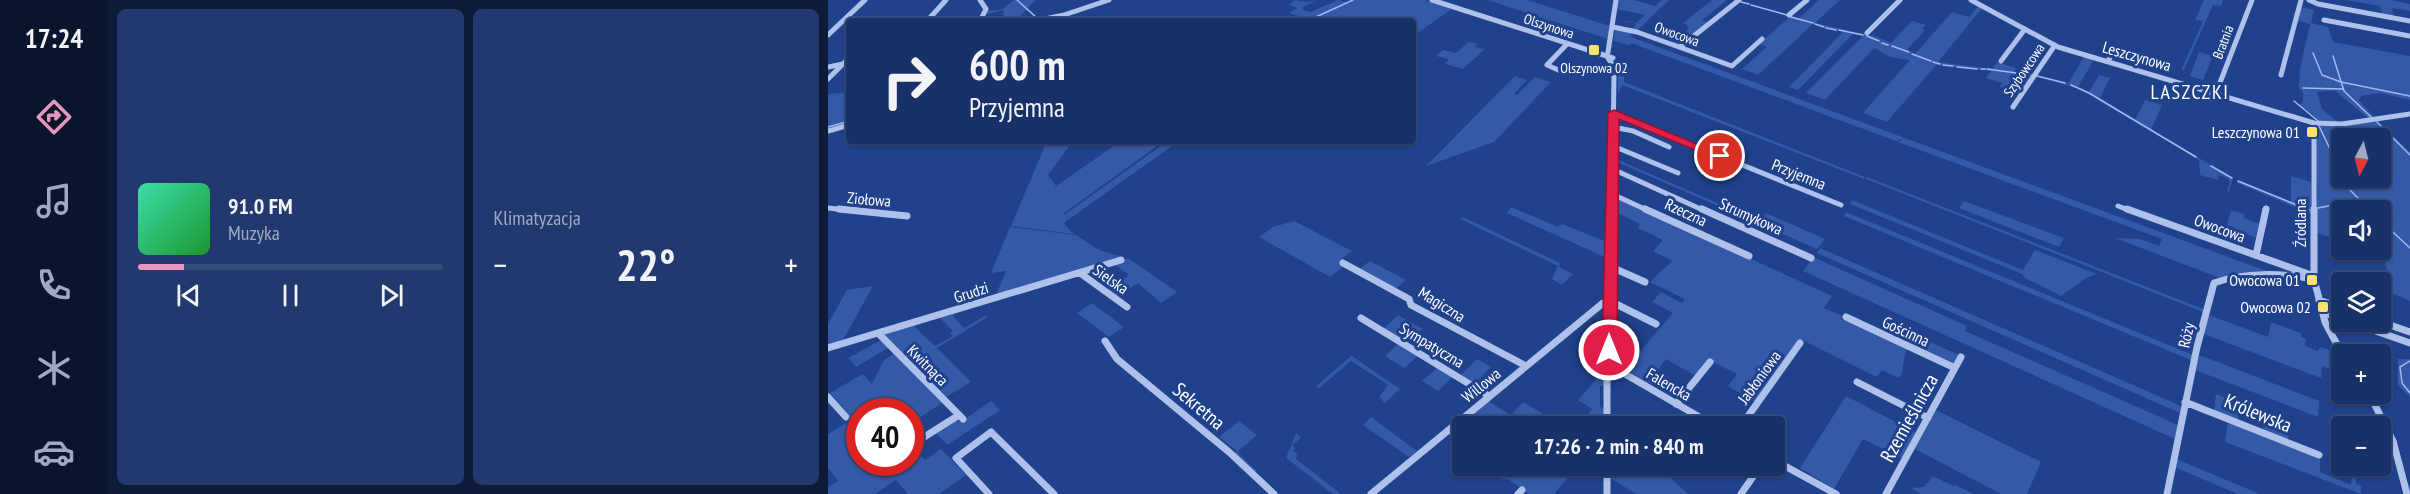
<!DOCTYPE html>
<html lang="pl">
<meta charset="utf-8">
<style>
:root{--surface:#183168;--page:#21396e;--text:#f1f3f6;--muted:#9fa9c0;--line:#364c7c;--accent:#e797bd}
body{margin:0;font-family:"PT Sans Narrow",sans-serif;background:var(--page);color:var(--text);height:100vh;display:flex;flex-direction:column;font-size:22px;white-space:nowrap}
*{box-sizing:border-box;margin:0}
p{font-size:20px;color:var(--muted)}
.icon{flex:none;width:33px;height:33px;fill:none;stroke:currentColor;stroke-width:2;stroke-linecap:round;stroke-linejoin:round}
.map{position:relative;flex:1;overflow:hidden}
.panel{display:flex;flex-direction:column;gap:9px;padding:9px;background:#0d1b39;width:720px}
.panel>*{flex:none}
.hud{position:absolute;left:18px;top:18px;width:570px;height:126px;border-radius:6px;box-shadow:0 2px 4px #0004,0 0 0 2px var(--line);background:#183168;color:var(--text);overflow:hidden}
.needle{width:39px;rotate:187deg}
.buttons{position:absolute;left:1503px;top:128px;display:grid;gap:12px}
.buttons a{display:grid;place-items:center;width:60px;height:60px;border-radius:6px;background:var(--surface);box-shadow:0 2px 4px #0004,0 0 0 2px var(--line);font-size:30px}
.speed{position:absolute;left:18px;top:398px;display:flex;gap:12px;font-size:30px;font-weight:700;text-align:center}
.speed>*{display:grid;place-content:center;width:78px;height:78px;border-radius:50%;background:var(--surface);box-shadow:0 2px 4px #0004,0 0 0 2px var(--line);line-height:1}
.speed .limit{border:9px solid #d22;background:#fff;color:#111}
.pin{position:absolute;display:grid;place-items:center;width:51px;height:51px;color:#fff;margin:-26px;border:3px solid #fff;border-radius:50%;box-shadow:0 2px 6px #0007}
.me{position:absolute;width:66px;margin:-33px;rotate:0deg;stroke-linejoin:round;filter:drop-shadow(0 0 4px #0008)}
.turn{display:flex;align-items:center;gap:21px;height:126px;padding:0 24px;font-size:27px}
.turn .icon{width:78px;height:78px;stroke-width:2.5}
.turn b{display:block;font-size:42px;line-height:51px}
.big{font-size:45px;font-weight:700;line-height:1.1}
.panel .tile{flex:1;display:flex;flex-direction:column;justify-content:center;gap:9px;min-width:0;padding:0 21px;border-radius:9px;background:var(--page)}
.song{display:flex;align-items:center;gap:18px}
.cover{width:72px;height:72px;border-radius:9px;background:linear-gradient(135deg,hsl(160 70% 55%),hsl(130 70% 35%))}
.played{height:6px;border-radius:3px;background:linear-gradient(90deg,var(--accent) 15%,var(--line) 15%)}
.keys{display:flex;justify-content:space-around;direction:ltr}
.heat{display:flex;justify-content:space-between;align-items:center;font-size:33px;direction:ltr}
.panel .tiles{flex:1;display:grid;gap:9px;grid-template-columns:repeat(2,1fr)}
.trip{position:absolute;left:624px;top:416px;width:333px;height:60px;border-radius:6px;background:var(--surface);box-shadow:0 2px 4px #0004,0 0 0 2px var(--line);font-weight:700;line-height:60px;text-align:center}
main{display:flex;flex:1;min-height:0}
.tabs{display:flex;flex-direction:column;width:108px;justify-content:space-around;align-items:center;background:#0a142a;color:var(--muted)}
.tabs .icon{width:42px;height:42px}
.tabs .selected{color:var(--accent)}
.tabs b{font-size:27px;color:var(--text)}
.map>svg:first-child{display:block}
</style>
<main>
<nav class="tabs">
<b>17:24</b>
<svg class="icon selected" aria-label="directions" viewBox="0 0 24 24"><path d="M12 3l9 9-9 9-9-9zM9 14v-3h6M13 9l2 2-2 2"/></svg>
<svg class="icon" aria-label="music" viewBox="0 0 24 24"><path d="M9 18V5l10-2v13"/><circle cx="6" cy="18" r="3"/><circle cx="16" cy="16" r="3"/></svg>
<svg class="icon" aria-label="phone" viewBox="0 0 24 24"><path d="M5 4h4l2 5-3 2q2 4 5 5l2-3 5 2v4C11 20 4 13 5 4z"/></svg>
<svg class="icon" aria-label="climate" viewBox="0 0 24 24"><path d="M12 3v18M4 7l16 10M4 17L20 7"/></svg>
<svg class="icon" aria-label="car" viewBox="0 0 24 24"><path d="M5 17H2v-5l4-1 3-4h7l3 4 3 1v5h-3M9 17h6M6 11h13"/><circle cx="7" cy="17" r="2"/><circle cx="17" cy="17" r="2"/></svg>
</nav>
<section class="panel">
<div class="tiles">
<div class="tile">
<div class="song"><i class="cover"></i><div><b>91.0 FM</b><p>Muzyka</p></div></div>
<div class="played"></div>
<div class="keys"><svg class="icon" aria-label="previous" viewBox="0 0 24 24"><path d="M18 5L8 12l10 7zM5 5v14"/></svg><svg class="icon" aria-label="pause" viewBox="0 0 24 24"><path d="M8 5v14M16 5v14"/></svg><svg class="icon" aria-label="next" viewBox="0 0 24 24"><path d="M6 5l10 7-10 7zM19 5v14"/></svg></div>
</div>
<div class="tile"><p>Klimatyzacja</p>
<div class="heat"><a>−</a><b class="big">22°</b><a>+</a></div>
</div>
</div>
</section>
<div class="map">
<svg width="1582" height="494" viewBox="0 0 1582 494">
<rect width="100%" height="100%" fill="#20418b"/>
<path fill="#3459a8" fill-rule="evenodd" d="M186 0H208L200 8 211 19 208 20V17L198 10 192 16H176L175 10 157 15 159 11 175 9Z
M465 0 481 2 490 0 475 7V10L482 12 510 0 523 3V0H597L624 9 585 36V21H511L496 16 476 21 479 19 461 13 469 8 461 5 466 1Z
M659 0H699L782 26 780 39Z
M790 0H806L827 6 834 0H841L810 30H803L808 24 789 20 808 23 817 15 789 9Z
M884 0H899L874 20 881 23 853 45 843 43 860 30 859 25 855 23Z
M991 0H1012L987 23 1049 37 1063 43 1084 21 1098 25 1094 29 1097 30 1079 50 1087 54 1124 12 1141 17 1151 5 1155 7 1110 62 1164 69 1169 62 1188 68 1186 72 1205 75 1192 94 1172 87 1174 83 1158 78 1163 71 1108 65 1059 122 1035 113 1082 60 1062 57 1046 48 997 100 978 93 1035 36 1025 34 970 90 961 87 1015 32 985 24 930 75 914 69 939 47 931 44 963 16 971 18Z
M1376 0H1395L1393 6 1385 5 1356 70H1353L1375 21 1367 20Z
M1518 0H1563L1582 4V11L1564 8 1566 17 1555 15 1552 6Z
M1473 7 1486 10 1483 23 1500 27 1505 42 1582 56V100L1552 93 1533 96 1531 100 1546 117 1540 118 1506 90 1489 92 1494 109 1510 122 1488 121 1485 115 1470 106 1475 102V93L1471 88 1472 69 1482 24 1470 21Z
M787 28 803 31V37L1452 276 1392 278 1287 238 1312 239 1331 246 1334 239 1070 142 1076 138 1068 141 803 43 802 46 786 41Z
M641 42 650 44 647 47 657 49 635 69 617 64 621 59 608 56 615 50 628 53Z
M1371 52 1385 56 1375 80 1362 76Z
M1257 55 1267 58 1250 87 1261 92 1271 75 1282 78 1272 98 1307 120 1317 100 1334 105 1323 130 1405 178 1401 192 1399 191 1402 182 1400 178 1391 175 1390 180 1372 175 1371 160 1250 88 1208 77 1240 84Z
M790 75 796 77V82L1037 177 1036 179 794 85 790 94Z
M687 76 699 80 686 94 689 95 707 77 723 82 666 142 598 166Z
M21 89V124L0 129V94L14 93Z
M1550 122 1582 152V301L1564 293 1556 256 1535 249H1552V210H1514L1513 241 1489 233 1487 125ZM1514 138H1552V177H1514Z
M219 141H245L220 175 228 186 293 141H336L236 213V215L340 141H351L237 222V225L246 234 183 226Z
M788 159 931 221 938 213 997 239 989 249 789 162Z
M1463 176 1483 182V214L1409 183 1410 180 1463 203Z
M1039 177 1375 309V312L1038 179Z
M788 197 1004 296 996 308 1014 316 1013 319 1080 348C1073 360 1078 368 1071 378L1054 370 1049 377 972 339 927 402 900 386 909 374 881 360 868 376 838 359 820 383 797 369 845 313 824 302 833 292 854 303 857 299 822 282 844 261 825 251 835 240 810 228 812 224 788 212Z
M1024 200 1195 270 1207 250 1269 274 1258 278 1233 296 1197 278 1194 274 1022 204Z
M1136 201 1236 238 1231 247 1131 208Z
M683 207 730 227 734 224 779 242V258L679 213Z
M1403 210 1416 214V218L1432 224 1428 238 1399 225Z
M1018 212 1365 355V361L1016 216Z
M635 217 732 263 731 267 745 274 734 285 724 279 730 266 632 219Z
M466 221 524 251 513 259 516 262V266L502 277 431 237 445 227Z
M182 227 248 235 271 250 295 257 167 297 178 271 163 273Z
M992 248 1353 406 1352 413 989 253Z
M985 257 1139 326 1137 331 1350 425 1347 439 975 271Z
M300 258 349 292 333 303 310 283 289 297 279 290 301 275 286 264Z
M542 261 578 280 568 289 531 269Z
M45 286 14 342 0 346V324L19 290Z
M264 303 296 327 281 337 249 313Z
M127 314 125 316 136 328 158 315 160 317 109 348 143 382 118 397 55 336 57 333 85 325 107 346 125 336 122 333 125 331 112 318Z
M1378 314 1440 337 1443 322 1473 333V337L1478 339 1477 346 1490 351 1492 347C1511 353 1513 352 1513 373L1494 366 1493 378 1373 333Z
M570 315 595 329 578 344 555 329Z
M1089 336 1131 355 1125 366 1083 346Z
M53 340 60 348 28 367 20 358Z
M570 344 590 356 576 368 557 356Z
M66 354 114 403 83 423 82 411H32L31 426 2 393 35 374 44 384 56 360Z
M523 356H524L572 389 557 403 551 397 560 385 523 361 491 388 488 386Z
M1374 356 1491 401 1490 417 1367 370 1371 357Z
M649 359 663 367 647 383 633 375Z
M1570 359H1582V397L1570 385Z
M610 367 626 376 610 391 594 381Z
M775 372H777V385L772 386V407L776 408V426H750L764 409 750 400Z
M675 387 661 402 683 415 695 402 727 421 722 426C700 426 660 434 645 414Z
M1388 394 1412 404 1410 421 1386 411Z
M1018 396 1089 433 1075 459 1035 439 1006 489 972 468Z
M163 401 172 410 119 445 107 432 126 420 133 422Z
M1108 410 1213 462 1199 494H1173L1087 449Z
M1437 414 1462 423 1460 441 1435 431Z
M543 417 589 451 581 457 535 425Z
M411 421 429 435 409 452 429 471 427 473 405 455 409 451 391 437Z
M1400 421 1492 459V472L1523 485 1524 468 1528 470V484L1533 486V494L1397 442Z
M18 423 31 438 32 462H82L83 448 85 447 97 460 113 449 138 475 111 494H80L68 480 47 494H0V487L10 481 0 468V434Z
M468 433 473 438 464 445 467 448 465 450 469 454 468 459 513 494H505L458 458Z
M1348 459 1432 494H1410L1346 467Z
M688 465H751L726 494H701L680 479 674 480Z
M782 465H828L860 494H808L782 478Z
M1105 476 1125 486 1128 485 1145 494H1093L1083 488 1096 487Z"/>
<g fill="none" stroke-linecap="round" stroke-linejoin="round">
<path stroke="#a1baed" stroke-width="1.5" d="M189 0 210 19
M913 2 921 4
M923 5 959 15
M963 17 985 23
M479 21 525 0
M987 24 996 27
M998 28 1008 30
M1011 30 1035 35
M1039 36 1051 41
M1054 43 1060 45
M1064 46 1081 52
M1485 53 1494 75 1513 82 1582 96
M1084 54 1103 61
M1505 56 1516 91 1543 117
M1105 62 1112 64
M1115 65 1125 66
M1129 67 1149 69
M1153 69H1157
M1159 69 1203 75
M1209 76 1237 83
M1243 85 1261 93 1368 157
M1475 88 1515 89
M1466 101 1490 121
M1549 122 1582 155
M1491 126 1514 174
M0 127 21 121
M1383 166 1404 178
M1515 177 1521 189 1542 210
M1410 181 1481 210
M1490 208 1530 200
M1552 220 1582 248
M1582 361 1572 367 1574 383 1582 393"/>
<path stroke="#adc1eb" stroke-width="5" d="M152 0 158 9 152 21
M604 0 785 58
M1143 0 1230 47 1486 123 1514 124 1582 114
M1481 0 1490 4 1582 21
M961 15 979 0
M1496 20 1582 36
M99 21 118 0
M208 21 236 15 281 0
M785 27 809 32 904 66 934 39
M1039 33 1072 0
M0 35 37 0
M852 47 911 0
M780 52 788 0
M780 58 784 64 786 76 784 211
M1173 61 1197 29
M1280 61 1286 51
M0 67 15 64
M735 72 719 65 739 44
M1453 75 1473 0
M0 79 21 58
M1388 93 1424 0
M1185 107 1227 45
M786 113 1013 205
M1486 123V211
M785 127 805 131 841 147
M0 131 21 125
M785 146 850 173
M785 172H791L877 211
M784 194 821 211
M1290 206 1303 211
M0 208 26 211"/>
<path stroke="#adc1eb" stroke-width="7" d="M11 209 79 216
M784 209 782 355 789 368 797 374 887 426
M817 209 921 256
M874 209 983 258
M1299 209 1483 275
M1486 209V279L1497 322 1514 354
M1428 255 1438 209
M515 263 581 299 583 305 698 366
M783 267 817 282
M252 273 299 307
M1491 300 1514 308
M782 301 828 324
M1494 312 1514 319
M1018 317 1127 368
M533 318 661 396
M1519 321 1582 343
M1550 321 1582 332
M51 334 135 419
M277 341 289 359 401 452 446 494
M0 348 293 260
M1029 382 1100 418
M1541 393 1565 441 1579 494
M0 397 18 417
M1357 402 1491 455
M848 404 882 362
M779 426V368L785 362
M913 426 972 343
M82 446 131 415
M946 460 1008 494
M779 465V494
M161 494 128 458 163 432 226 494
M543 494 775 303 782 301
M690 494 694 490
M913 494 933 465
M1058 494 1133 357
M1339 494 1369 347 1386 283C1416 272 1455 273 1486 279"/>
</g>
<path fill="#e11d48" stroke="#92132f" stroke-width="1.5" d="M786 110 898 156 896 158H887L791 119 789 350 787 354H776L774 350 780 113Z"/>
<g fill="#f9e36e" stroke="#20418b" stroke-width="2">
<rect x="760" y="44" width="12" height="12" rx="3"/>
<rect x="1478" y="126" width="12" height="12" rx="3"/>
<rect x="1478" y="274" width="12" height="12" rx="3"/>
<rect x="1489" y="301" width="12" height="12" rx="3"/>
</g>
<g text-anchor="middle" dominant-baseline="central" stroke-width="6" stroke-linejoin="round" paint-order="stroke">
<g font-size="14" fill="#fff" stroke="#20418b">
<text transform="translate(721 26) rotate(18)">Olszynowa</text>
<text transform="translate(849 34) rotate(20)">Owocowa</text>
<text transform="translate(1395 42) rotate(-69)">Bratnia</text>
<text transform="translate(1196 70) rotate(-56)">Szybowcowa</text>
</g>
<g font-size="14" fill="#fff" stroke="#20418b">
<text x="766" y="68">Olszynowa 02</text>
</g>
<g font-size="16" fill="#fff" stroke="#20418b">
<text transform="translate(1309 56) rotate(16)">Leszczynowa</text>
<text transform="translate(971 174) rotate(22)">Przyjemna</text>
<text transform="translate(41 199) rotate(5)">Ziołowa</text>
<text transform="translate(858 212) rotate(25)">Rzeczna</text>
<text transform="translate(923 216) rotate(24)">Strumykowa</text>
<text transform="translate(1472 223) rotate(-90)">Źródlana</text>
<text transform="translate(1392 228) rotate(20)">Owocowa</text>
<text transform="translate(283 279) rotate(35)">Sielska</text>
<text transform="translate(143 292) rotate(-18)">Grudzi</text>
<text transform="translate(614 304) rotate(32)">Magiczna</text>
<text transform="translate(1078 331) rotate(25)">Gościnna</text>
<text transform="translate(1358 335) rotate(-77)">Róży</text>
<text transform="translate(604 345) rotate(31)">Sympatyczna</text>
<text transform="translate(100 365) rotate(45)">Kwitnąca</text>
<text transform="translate(931 377) rotate(-54)">Jabłoniowa</text>
<text transform="translate(841 384) rotate(30)">Falencka</text>
<text transform="translate(653 385) rotate(-39)">Willowa</text>
</g>
<g font-size="16" fill="#fff" stroke="#20418b" text-anchor="end">
<text x="1472" y="132">Leszczynowa 01</text>
<text x="1472" y="280">Owocowa 01</text>
<text x="1483" y="307">Owocowa 02</text>
</g>
<g font-size="20" letter-spacing="1.5" fill="#fff" stroke="#20418b">
<text x="1362" y="92">LASZCZKI</text>
</g>
<g font-size="20" fill="#fff" stroke="#20418b">
<text transform="translate(371 406) rotate(40)">Sekretna</text>
<text transform="translate(1430 413) rotate(22)">Królewska</text>
<text transform="translate(1081 418) rotate(-61)">Rzemieślnicza</text>
</g>
</g>
</svg>
<div class="buttons">
<a><svg class="needle" viewBox="-14 -14 28 28"><path d="M0-13l5 13h-10z" fill="#e53935"/><path d="M0 13l5-13h-10z" fill="#9fa9c0"/></svg></a>
<a><svg class="icon" aria-label="sound" viewBox="0 0 24 24"><path d="M4 9h4l5-4v14l-5-4H4zM17 9q2 3 0 6"/></svg></a>
<a><svg class="icon" aria-label="layers" viewBox="0 0 24 24"><path d="M12 4l9 5-9 5-9-5zM3 14l9 5 9-5"/></svg></a>
<a>+</a>
<a>−</a>
</div>
<div class="speed"><div class="limit">40</div></div>
<div class="pin" style="left:892px;top:156px;background:#d93025"><svg class="icon" aria-label="arrive" viewBox="0 0 24 24"><path d="M6 21V4h12l-3 4 3 4H6"/></svg></div>
<svg class="me" style="left:781px;top:350px" viewBox="-20 -20 40 40"><circle r="17" fill="#e11d48" stroke="#fff" stroke-width="3"/><path d="M0-11L8 9 0 5-8 9z" fill="#fff"/></svg>
<div class="trip">17:26 · 2 min · 840 m</div>
<div class="hud">
<div class="turn"><svg class="icon" aria-label="right" viewBox="0 0 24 24"><path d="M7 20v-9h11M14 6l5 5-5 5"/></svg><div><b>600 m</b>Przyjemna</div></div>
</div>
</div>
</main>
